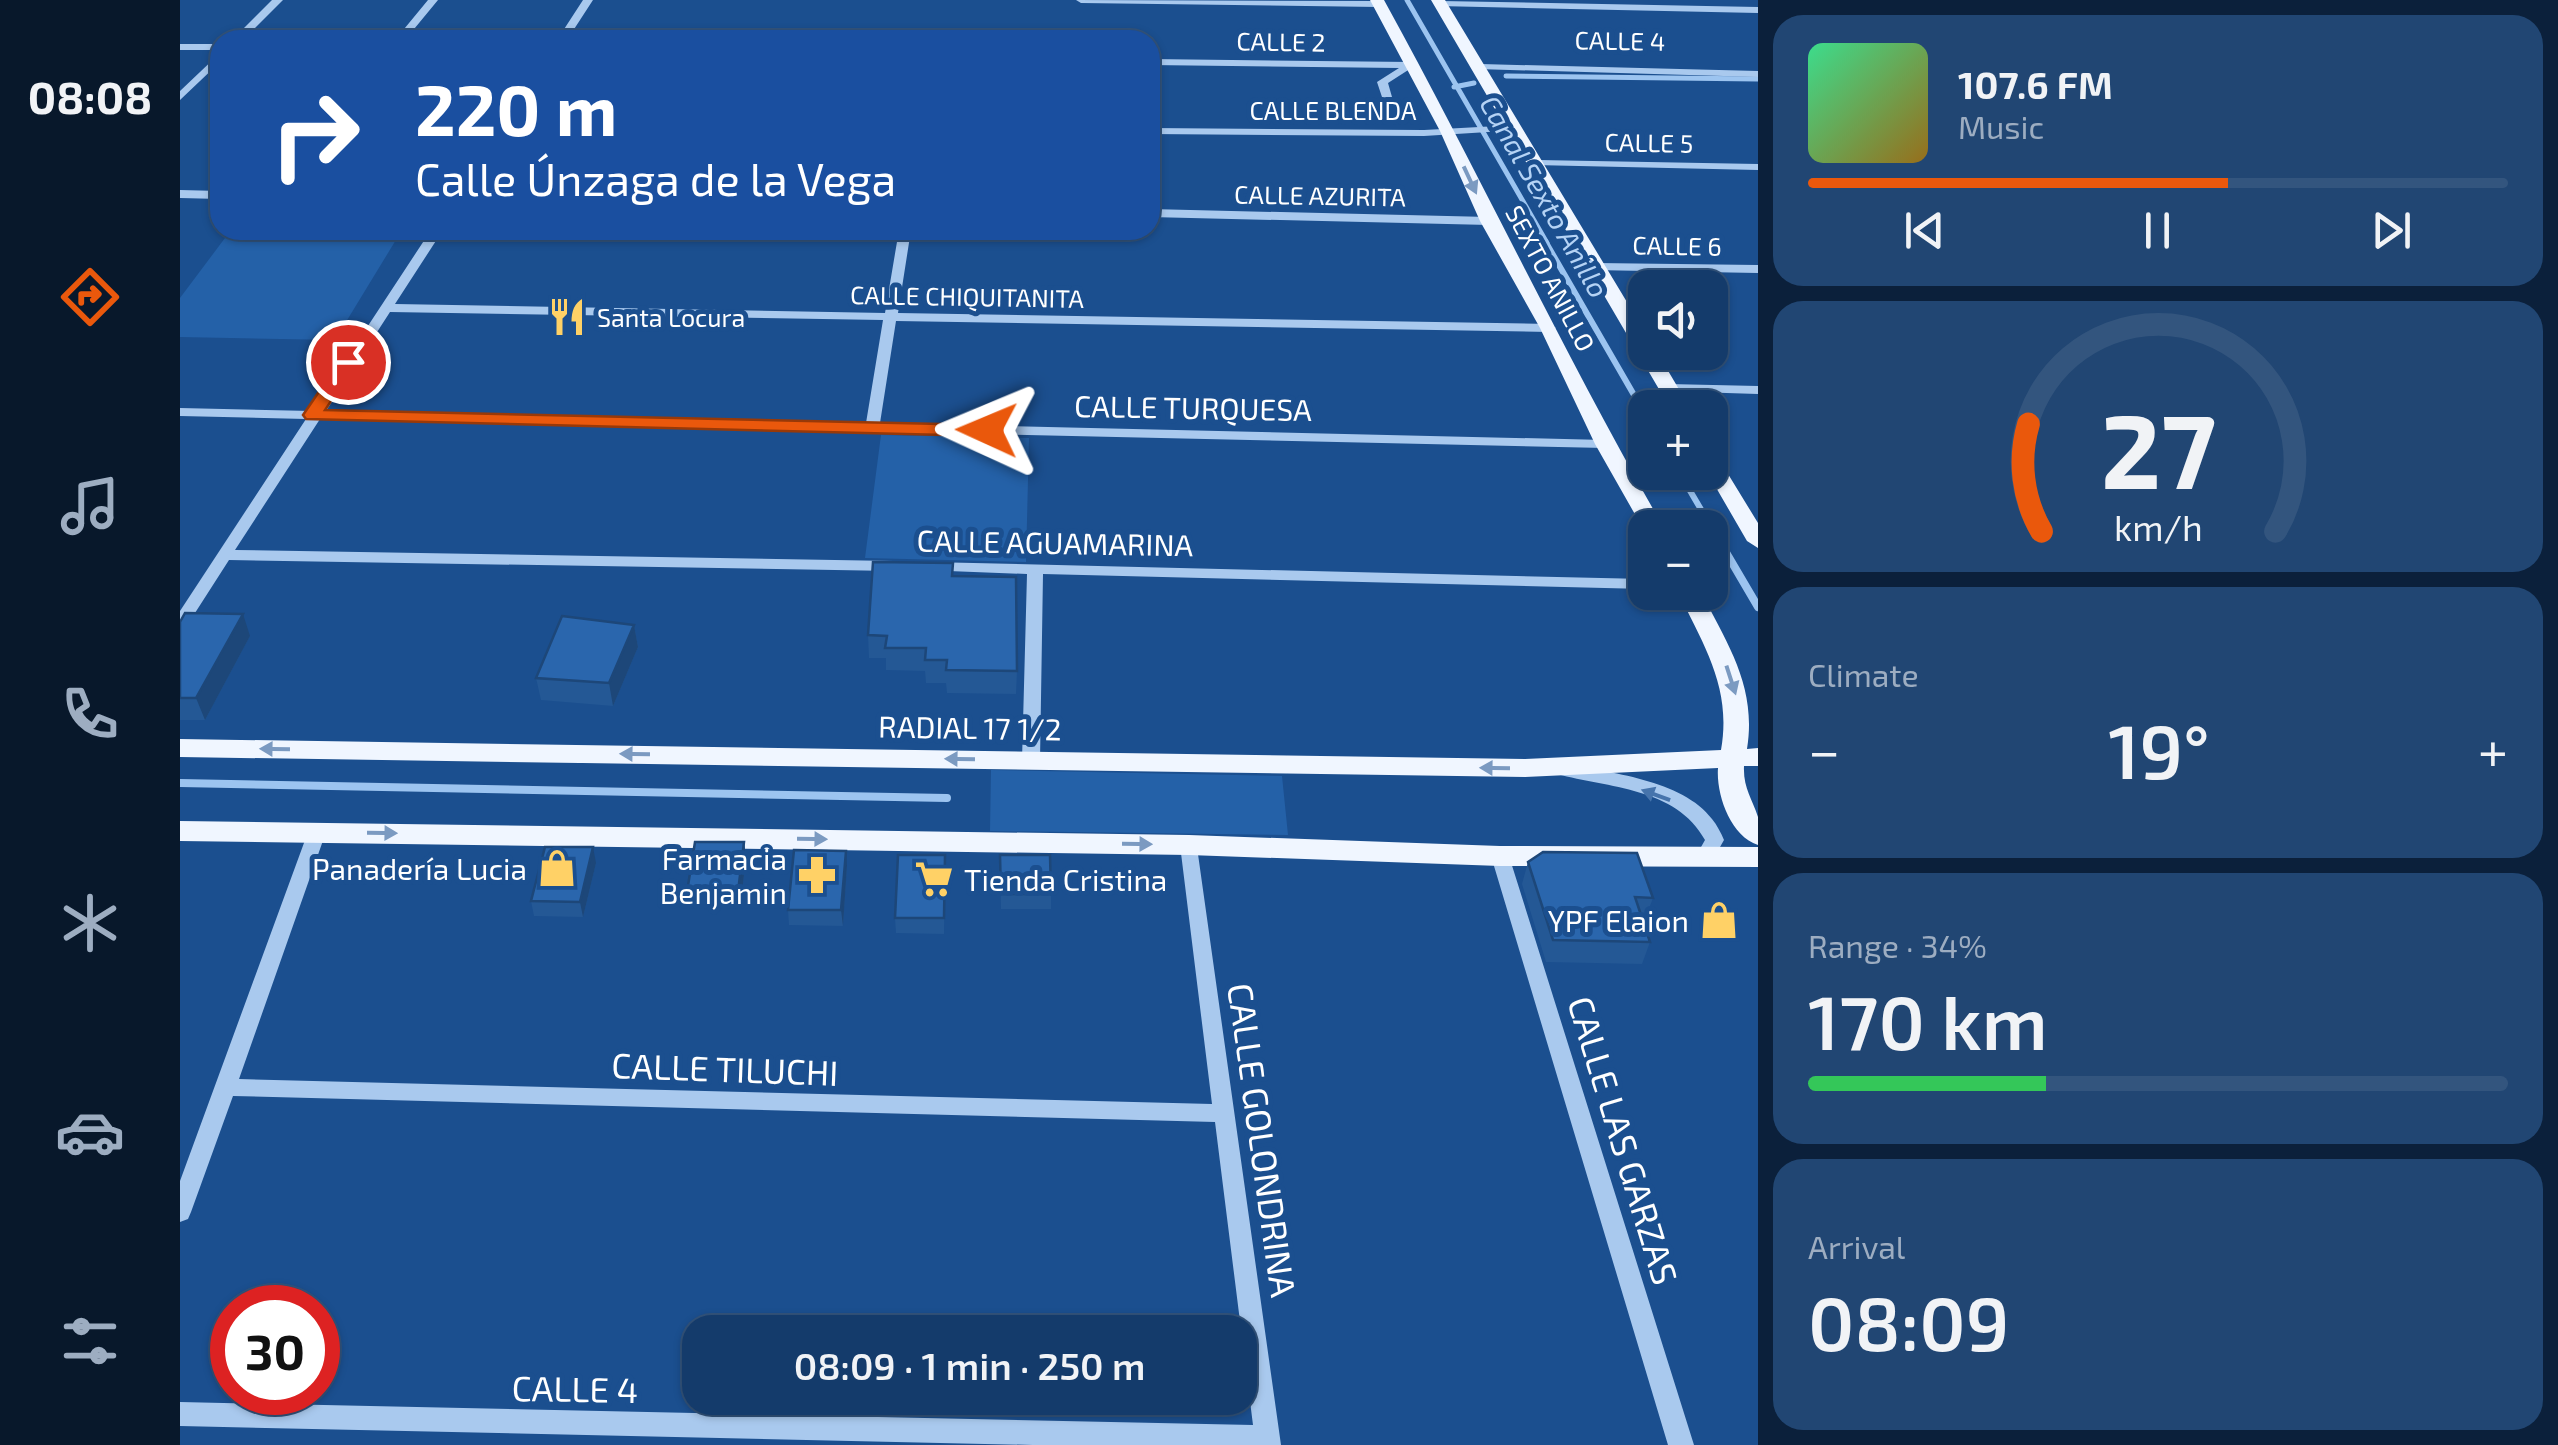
<!DOCTYPE html>
<meta charset="utf-8">
<style>
:root{--surface:#143b6b;--page:#214673;--text:#f1f3f6;--muted:#9dadc1;--line:#33557e;--accent:#ea580c}
body{margin:0;font-family:"Exo 2",sans-serif;background:var(--page);color:var(--text);height:100vh;display:flex;flex-direction:column;font-size:38px;white-space:nowrap}
*{box-sizing:border-box;margin:0}
p{font-size:32px;color:var(--muted)}
.icon{flex:none;width:55px;height:55px;fill:none;stroke:currentColor;stroke-width:2;stroke-linecap:round;stroke-linejoin:round}
.map{position:relative;flex:1;overflow:hidden}
.sheet{display:flex;flex-direction:column;gap:15px;padding:15px;background:#0b203b;width:800px}
.sheet>*{flex:none}
.top-card{position:absolute;left:30px;top:30px;width:950px;height:210px;border-radius:30px;box-shadow:0 2px 8px #0004,0 0 0 2px var(--line);background:#1a4fa0;color:#fff;overflow:hidden}
.fabs{position:absolute;left:1448px;top:270px;display:grid;gap:20px}
.fabs a{display:grid;place-items:center;width:100px;height:100px;border-radius:20px;background:var(--surface);box-shadow:0 2px 8px #0004,0 0 0 2px var(--line);font-size:50px}
.speed{position:absolute;left:30px;top:1285px;display:flex;gap:20px;font-size:50px;font-weight:700;text-align:center}
.speed>*{display:grid;place-content:center;width:130px;height:130px;border-radius:50%;background:var(--surface);box-shadow:0 2px 8px #0004,0 0 0 2px var(--line);line-height:1}
.speed .limit{border:15px solid #d22;background:#fff;color:#111}
.pin{position:absolute;display:grid;place-items:center;width:85px;height:85px;color:#fff;margin:-42px;border:5px solid #fff;border-radius:50%;box-shadow:0 2px 10px #0007}
.me{position:absolute;width:110px;margin:-55px;rotate:271deg;stroke-linejoin:round;filter:drop-shadow(0 0 8px #0008)}
.turn{display:flex;align-items:center;gap:35px;height:210px;padding:0 40px;font-size:45px}
.turn .icon{width:130px;height:130px;stroke-width:2.5}
.turn b{display:block;font-size:70px;line-height:85px}
.big{font-size:75px;font-weight:600;line-height:1.1}
.sheet .card{flex:1;display:flex;flex-direction:column;justify-content:center;gap:15px;min-width:0;padding:0 35px;border-radius:30px;background:var(--page)}
.sheet .dial{align-items:center;gap:0}
.dial svg{height:260px;overflow:visible;fill:none;stroke:var(--line);stroke-width:7;stroke-linecap:round;text-anchor:middle}
.dial text{fill:var(--text);stroke:none}
.song{display:flex;align-items:center;gap:30px}
.cover{width:120px;height:120px;border-radius:15px;background:linear-gradient(135deg,hsl(150 70% 55%),hsl(40 70% 35%))}
.played{height:10px;border-radius:5px;background:linear-gradient(90deg,var(--accent) 60%,var(--line) 60%)}
.keys{display:flex;justify-content:space-around;direction:ltr}
.heat{display:flex;justify-content:space-between;align-items:center;font-size:55px;direction:ltr}
.charge{height:15px;border-radius:8px;background:linear-gradient(90deg,#34c759 34%,var(--line) 0)}
.trip{position:absolute;left:502px;top:1315px;width:575px;height:100px;border-radius:30px;background:var(--surface);box-shadow:0 2px 8px #0004,0 0 0 2px var(--line);font-weight:600;line-height:100px;text-align:center}
main{display:flex;flex:1;min-height:0}
.tabs{display:flex;flex-direction:column;width:180px;justify-content:space-around;align-items:center;background:#08182b;color:var(--muted)}
.tabs .icon{width:70px;height:70px}
.tabs .on{color:var(--accent)}
.tabs b{font-size:45px;color:var(--text)}
.map>svg:first-child{display:block}
</style>
<main>
<nav class="tabs">
<b>08:08</b>
<svg class="icon on" aria-label="directions" viewBox="0 0 24 24"><path d="M12 3l9 9-9 9-9-9zM9 14v-3h6M13 9l2 2-2 2"/></svg>
<svg class="icon" aria-label="music" viewBox="0 0 24 24"><path d="M9 18V5l10-2v13"/><circle cx="6" cy="18" r="3"/><circle cx="16" cy="16" r="3"/></svg>
<svg class="icon" aria-label="phone" viewBox="0 0 24 24"><path d="M5 4h4l2 5-3 2q2 4 5 5l2-3 5 2v4C11 20 4 13 5 4z"/></svg>
<svg class="icon" aria-label="climate" viewBox="0 0 24 24"><path d="M12 3v18M4 7l16 10M4 17L20 7"/></svg>
<svg class="icon" aria-label="car" viewBox="0 0 24 24"><path d="M5 17H2v-5l4-1 3-4h7l3 4 3 1v5h-3M9 17h6M6 11h13"/><circle cx="7" cy="17" r="2"/><circle cx="17" cy="17" r="2"/></svg>
<svg class="icon" aria-label="filters" viewBox="0 0 24 24"><path d="M4 7h16M4 17h16"/><circle cx="9" cy="7" r="2"/><circle cx="15" cy="17" r="2"/></svg>
</nav>
<div class="map">
<svg width="1578" height="1445" viewBox="0 0 1578 1445">
<rect width="100%" height="100%" fill="#1b4f8f"/>
<path fill="#2461a8" d="M51 230H222L155 340 0 337V298Z
M701 435 849 438 846 562 685 558Z
M811 770 1102 776 1108 835 810 831Z"/>
<g fill="none" stroke-linecap="round" stroke-linejoin="round">
<path stroke="#9cc4f0" stroke-width="5" d="M1227 0 1367 243
M1326 76 1578 79
M1274 87 1294 83"/>
<path stroke="#9cc4f0" stroke-width="6" d="M1365 241 1465 414
M1499 472 1546 552"/>
<path stroke="#9cc4f0" stroke-width="8" d="M1544 549 1578 607
M0 783 767 798"/>
<path fill="#a9c9ee" fill-rule="evenodd" d="M92 0H103L63 40H52Z
M248 0H258L225 40H215Z
M403 0H413L387 40H377Z
M896 0 1199 1 1204 4 1199 7 901 3Z
M1261 1 1578 7V13L1258 6V2Z
M0 44H40V50H0Z
M40 53V62L0 100V91Z
M970 59 1231 62 1236 65 1208 83 1212 97 1207 100 1202 97 1197 82 1219 68 970 65Z
M1301 64 1578 71V77L1297 69 1296 67Z
M1336 125 1340 126V130L1244 136 970 134V128L1244 130Z
M1358 160 1578 164V170L1354 165 1352 163Z
M0 190 40 191V199L0 198Z
M970 209 1309 217 1315 221 1309 225 970 217Z
M251 230H263L215 304 705 313 719 230H731L718 313 1369 324 1376 328 1369 332 716 321 700 423 1425 440 1432 444 1425 448 140 419 55 550 713 561 721 566 713 571 49 560 6 627 0 628V611L126 419 0 416V408L132 411ZM210 312 703 320 686 423 146 411Z
M1416 263 1578 265V273L1412 270V264Z
M1488 384 1578 386V394L1483 391V385Z
M749 562 1465 579V589L863 574 860 760 851 766 842 760 847 574 743 570 741 567Z
M1383 764C1428 772 1503 780 1532 819 1537 825 1541 833 1544 840L1532 861H1518L1516 856 1525 840C1496 787 1428 788 1377 774L1374 770 1377 766Z
M137 825 144 827 146 832 59 1079 1032 1104 1000 845 1002 840H1016L1101 1445H853L0 1426V1402L1073 1425 1035 1122 53 1096 11 1212 8 1219 0 1222V1181L128 832 130 827Z
M1320 849 1327 851 1329 856 1514 1445H1488L1311 856 1313 851Z"/>
<path fill="#f0f6ff" fill-rule="evenodd" d="M1190 0H1204C1300 174 1384 355 1484 528H1465V532L1415 444 1360 328 1300 221 1260 131Z
M1251 0H1265L1465 332V352H1477L1510 408H1490Z
M1530 454 1537 456 1578 523V548L1567 541 1527 472Z
M1498 592H1521C1548 645 1577 687 1567 749L1578 748V766H1564C1563 788 1572 798 1578 817 1578 824 1578 837 1578 845 1550 836 1536 794 1538 768L1345 777 0 757V739L1345 759 1541 750C1552 688 1524 646 1498 592Z
M0 821 1009 835 1320 846 1578 847V867L1320 866 1009 855 0 841Z"/>
</g>
<path fill="#245895" d="M773 576 837 671 836 694 767 693 766 683H746L745 671 706 670V658H689L688 635Z
M0 622 70 636 25 720H0Z
M454 625 458 647 433 706 361 700 356 678Z
M564 842 566 858 560 908 509 907 507 892Z
M765 855 764 934 716 933 715 918Z
M820 855 871 894V909H821Z
M1348 862 1473 898 1465 919H1463L1470 942 1462 964 1366 962 1342 884Z
M416 863 403 917 354 916 351 901Z
M667 866 663 926 609 925 608 910Z"/>
<path fill="#1d4779" d="M63 614 70 636 25 720 16 698Z
M454 625 458 647 433 706 429 683Z
M564 842 566 858 560 908 558 892Z
M413 847 416 863 403 917 400 902Z
M666 851 667 866 663 926 661 910Z"/>
<path fill="#2a66ad" stroke="#1d4779" stroke-width="2.5" d="M693 562 773 563 772 576 836 577 837 671 766 670 767 660H745L746 648H705L707 636 688 635Z
M5 613 63 614 16 698H0V622Z
M382 616 454 625 429 683 356 678Z
M515 842H564L558 892H507Z
M365 847H413L400 902 351 901Z
M614 850 666 851 661 910H608Z
M1363 852 1457 853 1473 898 1455 897 1470 942 1373 940 1348 862Z
M718 855H765L764 918H715Z
M820 855H870L871 894H821Z"/>
<defs><path id="oneway-solid" d="M-6-.8H1V-3.2L6.5 0L1 3.2V.8H-6Z" transform="scale(2.5)"/></defs>
<g fill="#7b9ac1">
<use href="#oneway-solid" transform="translate(1290 180) rotate(65)"/>
<use href="#oneway-solid" transform="translate(1551 680) rotate(72)"/>
<use href="#oneway-solid" transform="translate(95 749) rotate(-179)"/>
<use href="#oneway-solid" transform="translate(455 754) rotate(-179)"/>
<use href="#oneway-solid" transform="translate(780 759) rotate(-179)"/>
<use href="#oneway-solid" transform="translate(1315 768) rotate(-179)"/>
<use href="#oneway-solid" transform="translate(202 833) rotate(1)"/>
<use href="#oneway-solid" transform="translate(632 839) rotate(1)"/>
<use href="#oneway-solid" transform="translate(957 844) rotate(1)"/>
</g>
<use fill="#4674ac" href="#oneway-solid" transform="translate(1476 795) rotate(-160)"/>
<path fill="#ea580c" stroke="#983908" stroke-width="2.5" d="M162 358 177 362 145 410 807 425 817 430 807 436 126 419 123 415Z"/>
<defs>
<g id="restaurant-bare" transform="scale(3)"><path d="M-5-6h1v4h1v-4h1v4h1v-4h1v5L-1.5 .5V6h-2V.5L-5-1ZM5-6V6H3V1.5H1.5Q1.5-4 5-6Z" fill="#ffd166" stroke="#1b4f8f" stroke-width="2.5" paint-order="stroke"/></g>
<g id="shop-bare" transform="scale(3)"><path d="M-5-2.5h2.3a2.7 3.5 0 0 1 5.4 0H5L5.5 6h-11ZM-1.5-2.5h3a1.5 2.3 0 0 0-3 0Z" fill="#ffd166" stroke="#1b4f8f" stroke-width="2.5" paint-order="stroke"/></g>
<g id="pharmacy-bare" transform="scale(3)"><path d="M-2-6h4v4h4v4h-4v4h-4v-4h-4v-4h4Z" fill="#ffd166" stroke="#1b4f8f" stroke-width="2.5" paint-order="stroke"/></g>
<g id="supermarket-bare" transform="scale(3)"><path d="M-6-5.5h2.5l.6 2H6L4.5 2H-2.5L-4.4-4H-6ZM-1.5 3.2a1.3 1.3 0 1 0 .1 0ZM3 3.2a1.3 1.3 0 1 0 .1 0Z" fill="#ffd166" stroke="#1b4f8f" stroke-width="2.5" paint-order="stroke"/></g>
</defs>
<g fill-rule="evenodd">
<use href="#restaurant-bare" x="387" y="317"/>
<use href="#shop-bare" x="377" y="868"/>
<use href="#pharmacy-bare" x="637" y="875"/>
<use href="#supermarket-bare" x="754" y="879"/>
<use href="#shop-bare" x="1539" y="920"/>
</g>
<g text-anchor="middle" dominant-baseline="central" stroke-width="10" stroke-linejoin="round" paint-order="stroke">
<g font-size="25" fill="#fff" stroke="#1b4f8f">
<text transform="translate(1440 40) rotate(1)">CALLE 4</text>
<text transform="translate(1101 41) rotate(1)">CALLE 2</text>
<text x="1153" y="110">CALLE BLENDA</text>
<text transform="translate(1469 142) rotate(1)">CALLE 5</text>
<text transform="translate(1140 195) rotate(1)">CALLE AZURITA</text>
<text transform="translate(1497 245) rotate(1)">CALLE 6</text>
<text transform="translate(1371 278) rotate(62)">SEXTO ANILLO</text>
<text transform="translate(787 296) rotate(1)">CALLE CHIQUITANITA</text>
</g>
<g font-size="25" fill="#fff" stroke="#1b4f8f" text-anchor="start">
<text x="417" y="317">Santa Locura</text>
</g>
<g font-size="28" font-style="italic" fill="#b5d3f5" stroke="#1b4f8f">
<text transform="translate(1365 196) rotate(60)">Canal Sexto Anillo</text>
</g>
<g font-size="30" fill="#fff" stroke="#1b4f8f">
<text transform="translate(1013 407) rotate(1)">CALLE TURQUESA</text>
<text transform="translate(875 542) rotate(1)">CALLE AGUAMARINA</text>
<text transform="translate(790 727) rotate(1)">RADIAL 17 1/2</text>
</g>
<g font-size="30" fill="#fff" stroke="#1b4f8f" text-anchor="end">
<text x="607" y="858">Farmacia<tspan x="607" dy="34">Benjamin</tspan></text>
<text x="347" y="868">Panadería Lucia</text>
<text x="784" y="879" text-anchor="start">Tienda Cristina</text>
<text x="1509" y="920">YPF Elaion</text>
</g>
<g font-size="35" fill="#fff" stroke="#1b4f8f">
<text transform="translate(545 1068) rotate(2)">CALLE TILUCHI</text>
<text transform="translate(1083 1140) rotate(82)">CALLE GOLONDRINA</text>
<text transform="translate(1444 1140) rotate(73)">CALLE LAS GARZAS</text>
<text transform="translate(395 1388) rotate(1)">CALLE 4</text>
</g>
</g>
</svg>
<div class="fabs">
<a><svg class="icon" aria-label="sound" viewBox="0 0 24 24"><path d="M4 9h4l5-4v14l-5-4H4zM17 9q2 3 0 6"/></svg></a>
<a>+</a>
<a>−</a>
</div>
<div class="speed"><div class="limit">30</div></div>
<div class="pin" style="left:168px;top:362px;background:#d93025"><svg class="icon" aria-label="arrive" viewBox="0 0 24 24"><path d="M6 21V4h12l-3 4 3 4H6"/></svg></div>
<svg class="me" style="left:807px;top:430px" viewBox="-20 -20 40 40"><path d="M0-17L14 15 0 8-14 15z" fill="#ea580c" stroke="#fff" stroke-width="4"/></svg>
<div class="trip">08:09 · 1 min · 250 m</div>
<div class="top-card">
<div class="turn"><svg class="icon" aria-label="right" viewBox="0 0 24 24"><path d="M7 20v-9h11M14 6l5 5-5 5"/></svg><div><b>220 m</b>Calle Únzaga de la Vega</div></div>
</div>
</div>
<section class="sheet">
<div class="card">
<div class="song"><i class="cover"></i><div><b>107.6 FM</b><p>Music</p></div></div>
<div class="played"></div>
<div class="keys"><svg class="icon" aria-label="previous" viewBox="0 0 24 24"><path d="M18 5L8 12l10 7zM5 5v14"/></svg><svg class="icon" aria-label="pause" viewBox="0 0 24 24"><path d="M8 5v14M16 5v14"/></svg><svg class="icon" aria-label="next" viewBox="0 0 24 24"><path d="M6 5l10 7-10 7zM19 5v14"/></svg></div>
</div>
<div class="card dial"><svg viewBox="0 0 100 80">
<path d="M14 69A42 42 0 1 1 86 69"/>
<path d="M14 69A42 42 0 0 1 10 36" stroke="#ea580c"/>
<text x="50" y="56" font-size="32" font-weight="700">27</text>
<text x="50" y="72" font-size="11">km/h</text>
</svg></div>
<div class="card"><p>Climate</p>
<div class="heat"><a>−</a><b class="big">19°</b><a>+</a></div>
</div>
<div class="card"><p>Range · 34%</p><b class="big">170 km</b><div class="charge"></div></div>
<div class="card"><p>Arrival</p><b class="big">08:09</b></div>
</section>
</main>
